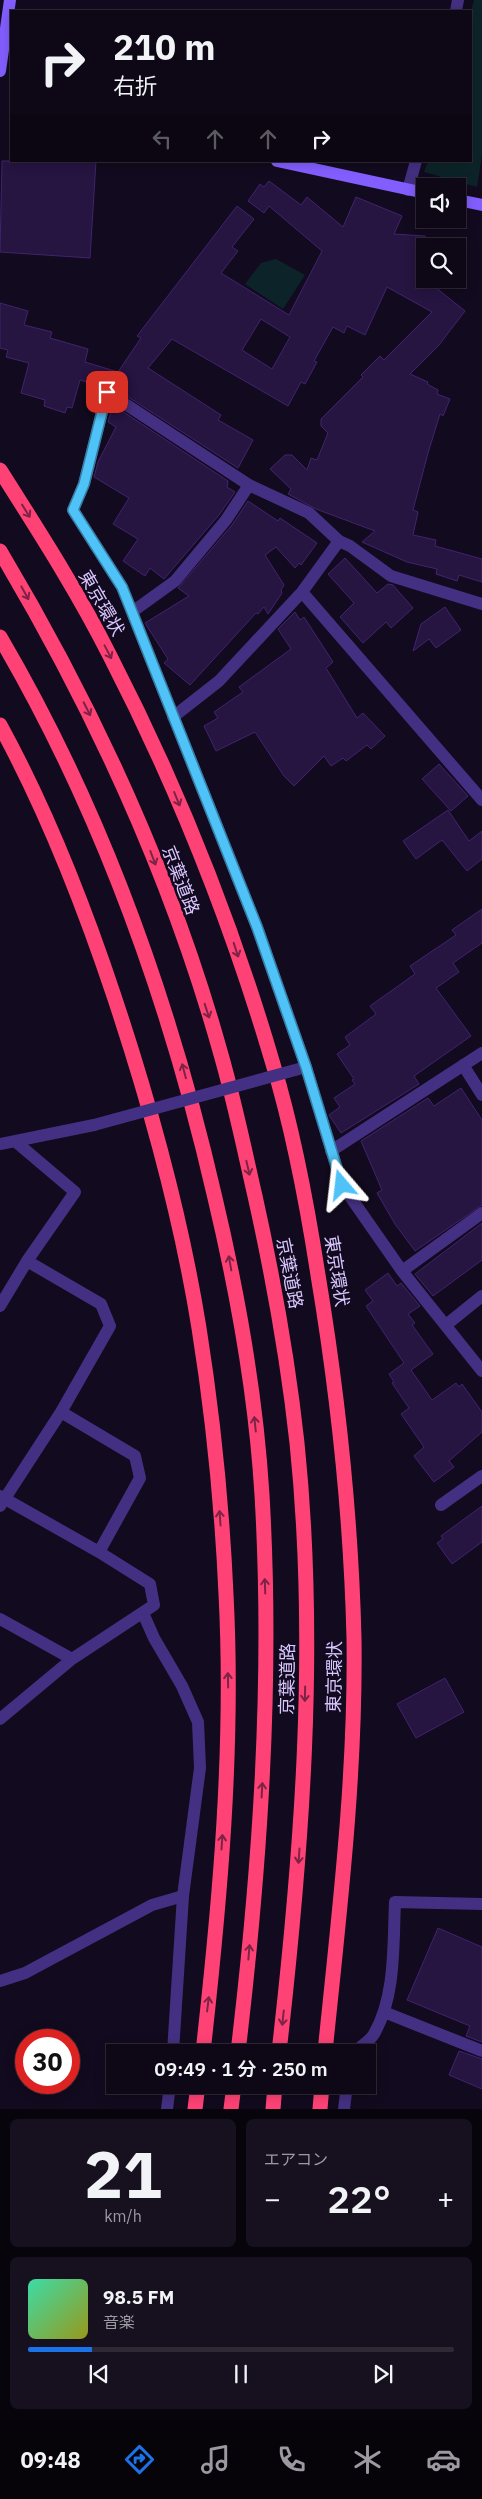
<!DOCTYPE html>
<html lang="ja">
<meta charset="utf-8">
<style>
:root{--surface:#0e0816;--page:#17111f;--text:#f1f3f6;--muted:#9b9aa1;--line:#2e2935;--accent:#1a73e8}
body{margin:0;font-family:"IBM Plex Sans","Noto Sans JP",sans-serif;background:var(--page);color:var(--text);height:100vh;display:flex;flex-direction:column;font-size:19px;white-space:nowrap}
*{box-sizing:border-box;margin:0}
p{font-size:16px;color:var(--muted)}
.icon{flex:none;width:28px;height:28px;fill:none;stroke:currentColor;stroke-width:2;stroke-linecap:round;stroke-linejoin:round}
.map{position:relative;height:2109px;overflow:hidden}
.drawer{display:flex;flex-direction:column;gap:10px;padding:10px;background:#08040c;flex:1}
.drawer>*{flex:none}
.banner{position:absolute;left:10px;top:10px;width:462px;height:152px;border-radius:0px;box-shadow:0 2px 12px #0003,0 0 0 1px var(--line);background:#0e0816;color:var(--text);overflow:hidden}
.controls{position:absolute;left:416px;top:178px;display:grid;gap:10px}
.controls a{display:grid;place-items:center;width:50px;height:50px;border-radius:0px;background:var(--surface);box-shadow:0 2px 12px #0003,0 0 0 1px var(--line);font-size:25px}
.speed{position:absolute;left:15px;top:2029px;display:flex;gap:10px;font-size:25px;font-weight:700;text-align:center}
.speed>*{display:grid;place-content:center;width:65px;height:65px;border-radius:50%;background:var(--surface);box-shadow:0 2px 12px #0003,0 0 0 1px var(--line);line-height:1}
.speed .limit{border:8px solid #d22;background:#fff;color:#111}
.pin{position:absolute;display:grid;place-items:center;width:42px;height:42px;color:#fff;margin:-21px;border-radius:10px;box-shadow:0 2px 8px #0006}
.me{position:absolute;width:55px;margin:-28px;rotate:343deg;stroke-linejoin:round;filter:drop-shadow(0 0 4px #0008)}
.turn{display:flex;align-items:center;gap:18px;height:105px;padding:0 20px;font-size:22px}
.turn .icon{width:65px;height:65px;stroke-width:2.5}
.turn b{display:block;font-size:35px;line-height:42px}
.lanes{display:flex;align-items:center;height:48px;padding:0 20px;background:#0003;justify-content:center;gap:25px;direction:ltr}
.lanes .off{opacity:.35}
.big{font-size:38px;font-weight:600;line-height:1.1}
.drawer .widget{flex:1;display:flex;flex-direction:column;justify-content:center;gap:8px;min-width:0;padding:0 18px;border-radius:8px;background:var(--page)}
.drawer .dial{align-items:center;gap:0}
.dial b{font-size:65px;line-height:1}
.song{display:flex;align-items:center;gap:15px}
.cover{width:60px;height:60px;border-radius:8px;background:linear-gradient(135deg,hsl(160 70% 55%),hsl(60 70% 35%))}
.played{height:5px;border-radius:2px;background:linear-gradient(90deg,var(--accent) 15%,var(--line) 15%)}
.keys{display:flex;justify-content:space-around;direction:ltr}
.heat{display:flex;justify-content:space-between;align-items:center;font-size:28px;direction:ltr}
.drawer .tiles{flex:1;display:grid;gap:10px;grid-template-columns:1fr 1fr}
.widget:last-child{grid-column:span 2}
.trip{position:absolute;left:106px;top:2044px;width:270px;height:50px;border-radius:0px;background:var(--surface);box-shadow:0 2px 12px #0003,0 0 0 1px var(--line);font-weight:600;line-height:50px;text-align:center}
.menu{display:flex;height:80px;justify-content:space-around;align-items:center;background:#060309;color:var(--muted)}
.menu .icon{width:35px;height:35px}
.menu .active{color:var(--accent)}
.menu b{font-size:22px;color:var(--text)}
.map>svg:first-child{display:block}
</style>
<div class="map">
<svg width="482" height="2109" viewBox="0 0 482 2109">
<rect width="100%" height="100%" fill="#120a1e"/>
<path fill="#0c2429" d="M474 0H482V155L477 187 424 172 428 161H471V11Z
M276 259 305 275 283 309 245 284 261 263Z"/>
<path fill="#261441" stroke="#422370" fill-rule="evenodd" d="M2 161H96L90 258 0 252Z
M269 181 301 205 307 197 343 227 356 197 402 216 394 234 425 236V267L420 275 465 311 439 345 410 374 428 382 427 384 438 390 437 394 450 399 443 416 440 414 428 453 413 510 418 512 413 535 436 540 435 546 482 559V582L459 575 457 581 436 574 437 569 407 562 362 542 375 531 316 509 288 494 291 489 270 469 285 455H292L307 470 311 458 317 460 328 433 321 426V419L363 377 361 375 380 356 384 360 432 312 387 287 365 335 347 326 344 333 333 327 314 361 317 362 305 384 301 382 288 406 172 339 148 368 221 415 218 420 253 440 238 468 108 384 101 386 80 380 72 408 67 407 65 413 44 406 45 400 21 393 29 363 6 357 8 350 0 348V303L28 311 24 325 52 332 50 338 88 349 85 362 118 372 141 338 137 336 237 206 254 219 232 247 238 251 221 273 289 315 322 251 269 206 264 213 248 201 260 184 264 187ZM261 319 290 337 272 369 242 350Z
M113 405 228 481 227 487 235 492 219 515 164 579 150 568 145 576 123 561 138 539 113 524 129 498 94 477 98 462 116 427 108 422Z
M248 501 278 521 280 518 317 543 301 565 299 563 295 568 276 547 265 555 284 585 281 590 282 593 268 614 264 607 258 614 256 613 190 685 164 663 168 659 145 623 189 596 178 588 232 525Z
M345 558 377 593 388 584 393 585 413 608 391 628 386 622 363 643 340 617 354 603 328 574Z
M445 607 461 630 436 648 429 639 413 651 421 624Z
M295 612 300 620 304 617 333 662 326 668 357 718 363 713 385 736 371 749 367 745 346 761 343 758 331 766 324 756 294 786 284 776 255 732 216 751 204 726 218 718 214 712 243 692 239 687 291 649 278 629Z
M439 764 468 796 451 811 422 779Z
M448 810 469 841 482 831V859L467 871 442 840 416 859 403 841Z
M482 909V943L453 963 459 972 436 988 471 1036 414 1076 419 1084 341 1133 329 1115 340 1107 334 1098 355 1084 352 1080 354 1079 337 1054 350 1045 345 1037 376 1014 370 1006 415 974 410 966 456 935 452 930Z
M461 1088 482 1120V1205L415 1251 395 1224 377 1193 382 1190 361 1141 428 1098 434 1106Z
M482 1223V1260L433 1296 415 1274Z
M388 1273 397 1286 401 1283 420 1306 408 1314 415 1323 412 1325 433 1354 411 1370 432 1400 456 1383 459 1387 462 1384 482 1412V1432L449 1461 454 1467 434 1482 414 1456 424 1447 401 1414 409 1408 392 1383 394 1382 389 1374 404 1363 366 1306 373 1301 365 1290Z
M482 1506V1542L452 1564 437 1543 443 1539 441 1536Z
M445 1678 464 1712 416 1738 397 1704Z
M438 1928 482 1947V2042L466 2036 470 2026 407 2000Z
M459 2051 482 2059V2089L449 2075Z"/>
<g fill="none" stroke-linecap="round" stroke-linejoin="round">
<path stroke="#443082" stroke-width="12" d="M456 11 458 0
M408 190 416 161
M339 541 302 592 482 800
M482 604 391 576 350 546 339 541 309 513 249 485 107 392 84 484 73 510 122 587 132 612 257 927 306 1067 342 1185 402 1271 482 1371
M132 612 175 581 226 520 249 485
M173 717 219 681 302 592
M463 1065 482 1095
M0 1144 94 1125
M331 1151 482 1053
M402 1271 482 1213
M0 1306 27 1261 75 1192 16 1142
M446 1325 482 1296
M61 1412 135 1456 140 1478 99 1552
M0 1496 99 1552 150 1584 154 1605 72 1659 0 1719
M441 1505 482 1476
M0 1506 61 1412 110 1326 101 1304 27 1261
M143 1613 154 1638 182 1686 198 1722 200 1768 183 1896 173 2052
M0 1619 72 1659
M0 1981 25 1973 152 1905 183 1896
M384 2012 482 2051
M354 2052C360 2047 370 2041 374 2034 396 1996 393 1944 395 1902L482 1904
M167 2109 170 2085
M344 2109 347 2085"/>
<path stroke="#835eff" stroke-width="12" d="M0 71 10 0
M277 161 425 193
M458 200 482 205"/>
<path stroke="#ff4276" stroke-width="15" d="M0 470C38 530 78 592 110 656 177 786 232 924 273 1064 294 1133 307 1204 318 1275 338 1395 351 1517 354 1638 356 1776 339 1915 325 2052
M0 551C93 707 171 876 220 1051 234 1099 244 1148 255 1196 273 1277 288 1360 297 1443 318 1646 302 1851 279 2052
M0 637C102 811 170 1002 215 1198 238 1295 256 1395 262 1495 273 1682 260 1867 238 2052
M0 725C47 811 83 903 114 996 150 1104 181 1216 199 1328 213 1416 222 1506 226 1594 234 1747 220 1901 203 2052
M195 2109 198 2085
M231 2109 234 2085
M273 2109 275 2085
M320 2109 322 2085"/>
<path stroke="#443082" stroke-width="12" d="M94 1125 306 1067"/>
</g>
<defs><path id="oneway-shaft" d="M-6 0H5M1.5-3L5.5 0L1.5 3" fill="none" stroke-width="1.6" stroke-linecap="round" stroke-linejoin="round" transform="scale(1.25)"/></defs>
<g stroke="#7d2346">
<use href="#oneway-shaft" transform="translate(26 511) rotate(58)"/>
<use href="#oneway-shaft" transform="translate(25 593) rotate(61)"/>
<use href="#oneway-shaft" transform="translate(108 652) rotate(62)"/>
<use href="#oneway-shaft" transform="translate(87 709) rotate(63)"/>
<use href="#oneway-shaft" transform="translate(177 799) rotate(68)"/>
<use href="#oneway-shaft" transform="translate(153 858) rotate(69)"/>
<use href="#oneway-shaft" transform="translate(236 950) rotate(72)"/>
<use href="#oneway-shaft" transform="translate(207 1011) rotate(72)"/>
<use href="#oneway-shaft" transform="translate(184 1071) rotate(-105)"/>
<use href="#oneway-shaft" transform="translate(248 1168) rotate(77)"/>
<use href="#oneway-shaft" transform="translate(230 1263) rotate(-100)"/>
<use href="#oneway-shaft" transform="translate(255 1424) rotate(-96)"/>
<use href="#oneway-shaft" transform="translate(220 1518) rotate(-94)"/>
<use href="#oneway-shaft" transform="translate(265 1586) rotate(-92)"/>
<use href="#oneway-shaft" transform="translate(228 1680) rotate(-91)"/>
<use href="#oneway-shaft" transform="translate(305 1694) rotate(91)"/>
<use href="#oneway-shaft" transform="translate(262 1790) rotate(-87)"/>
<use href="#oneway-shaft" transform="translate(222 1842) rotate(-86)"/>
<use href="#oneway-shaft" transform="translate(299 1856) rotate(94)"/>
<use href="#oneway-shaft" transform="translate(249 1952) rotate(-85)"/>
<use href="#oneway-shaft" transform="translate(208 2004) rotate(-83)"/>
<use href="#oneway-shaft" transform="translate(283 2018) rotate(96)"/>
</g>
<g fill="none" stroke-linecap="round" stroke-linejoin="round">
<g stroke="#337fa1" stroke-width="12">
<path id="route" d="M107 392 84 484 73 510 122 587 132 612 257 927 306 1067 342 1185"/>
</g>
<use href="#route" stroke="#4fc3f7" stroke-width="9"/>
</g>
<g text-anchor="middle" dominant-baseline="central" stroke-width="5" stroke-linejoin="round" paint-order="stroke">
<g font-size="18" fill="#d9c7ff" stroke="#120a1e">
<text transform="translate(102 603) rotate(60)">東京環状</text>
<text transform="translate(181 880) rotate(69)">京葉道路</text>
<text transform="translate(337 1271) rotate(81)">東京環状</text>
<text transform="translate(290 1273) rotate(79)">京葉道路</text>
<text transform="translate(334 1677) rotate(-89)">東京環状</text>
<text transform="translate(287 1679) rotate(-89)">京葉道路</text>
</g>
</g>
</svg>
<div class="controls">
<a><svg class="icon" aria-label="sound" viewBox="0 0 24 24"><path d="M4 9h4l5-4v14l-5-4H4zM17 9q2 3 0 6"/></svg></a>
<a><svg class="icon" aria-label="search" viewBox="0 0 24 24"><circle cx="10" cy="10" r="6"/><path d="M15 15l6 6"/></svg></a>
</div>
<div class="speed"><div class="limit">30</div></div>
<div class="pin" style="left:107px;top:392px;background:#d93025"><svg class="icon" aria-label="arrive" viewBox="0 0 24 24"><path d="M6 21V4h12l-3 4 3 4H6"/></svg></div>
<svg class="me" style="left:342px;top:1185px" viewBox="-20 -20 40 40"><path d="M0-17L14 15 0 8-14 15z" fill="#4fc3f7" stroke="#fff" stroke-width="4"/></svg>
<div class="trip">09:49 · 1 分 · 250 m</div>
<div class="banner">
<div class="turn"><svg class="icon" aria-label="right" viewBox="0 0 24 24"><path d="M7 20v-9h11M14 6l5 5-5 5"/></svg><div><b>210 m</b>右折</div></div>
<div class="lanes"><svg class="icon off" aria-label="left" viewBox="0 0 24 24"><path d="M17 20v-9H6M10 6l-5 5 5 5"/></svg><svg class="icon off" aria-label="ahead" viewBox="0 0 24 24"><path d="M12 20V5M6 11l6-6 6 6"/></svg><svg class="icon off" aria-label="ahead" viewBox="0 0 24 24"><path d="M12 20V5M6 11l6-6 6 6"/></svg><svg class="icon" aria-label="right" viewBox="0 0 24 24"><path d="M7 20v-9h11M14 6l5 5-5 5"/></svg></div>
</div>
</div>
<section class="drawer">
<div class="tiles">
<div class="widget dial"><b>21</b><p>km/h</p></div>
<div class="widget"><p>エアコン</p>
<div class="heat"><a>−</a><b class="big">22°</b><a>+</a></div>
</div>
<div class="widget">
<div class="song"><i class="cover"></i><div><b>98.5 FM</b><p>音楽</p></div></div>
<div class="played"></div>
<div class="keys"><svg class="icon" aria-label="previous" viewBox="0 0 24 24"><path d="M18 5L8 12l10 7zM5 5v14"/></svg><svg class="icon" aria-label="pause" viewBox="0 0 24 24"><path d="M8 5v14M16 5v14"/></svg><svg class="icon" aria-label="next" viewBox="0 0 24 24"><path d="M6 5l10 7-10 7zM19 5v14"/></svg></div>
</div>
</div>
</section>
<nav class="menu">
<b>09:48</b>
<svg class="icon active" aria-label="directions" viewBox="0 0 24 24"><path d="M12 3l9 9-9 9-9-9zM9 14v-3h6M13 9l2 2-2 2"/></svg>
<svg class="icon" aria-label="music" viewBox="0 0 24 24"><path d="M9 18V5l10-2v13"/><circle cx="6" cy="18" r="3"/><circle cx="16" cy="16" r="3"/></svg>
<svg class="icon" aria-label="phone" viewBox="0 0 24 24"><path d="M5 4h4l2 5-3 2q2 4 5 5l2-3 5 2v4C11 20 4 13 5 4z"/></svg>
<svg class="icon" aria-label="climate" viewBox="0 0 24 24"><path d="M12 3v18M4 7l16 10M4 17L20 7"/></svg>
<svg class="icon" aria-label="car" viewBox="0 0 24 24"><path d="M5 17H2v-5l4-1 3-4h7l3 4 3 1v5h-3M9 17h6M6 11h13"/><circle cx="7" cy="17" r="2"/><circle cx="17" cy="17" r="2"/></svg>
</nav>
